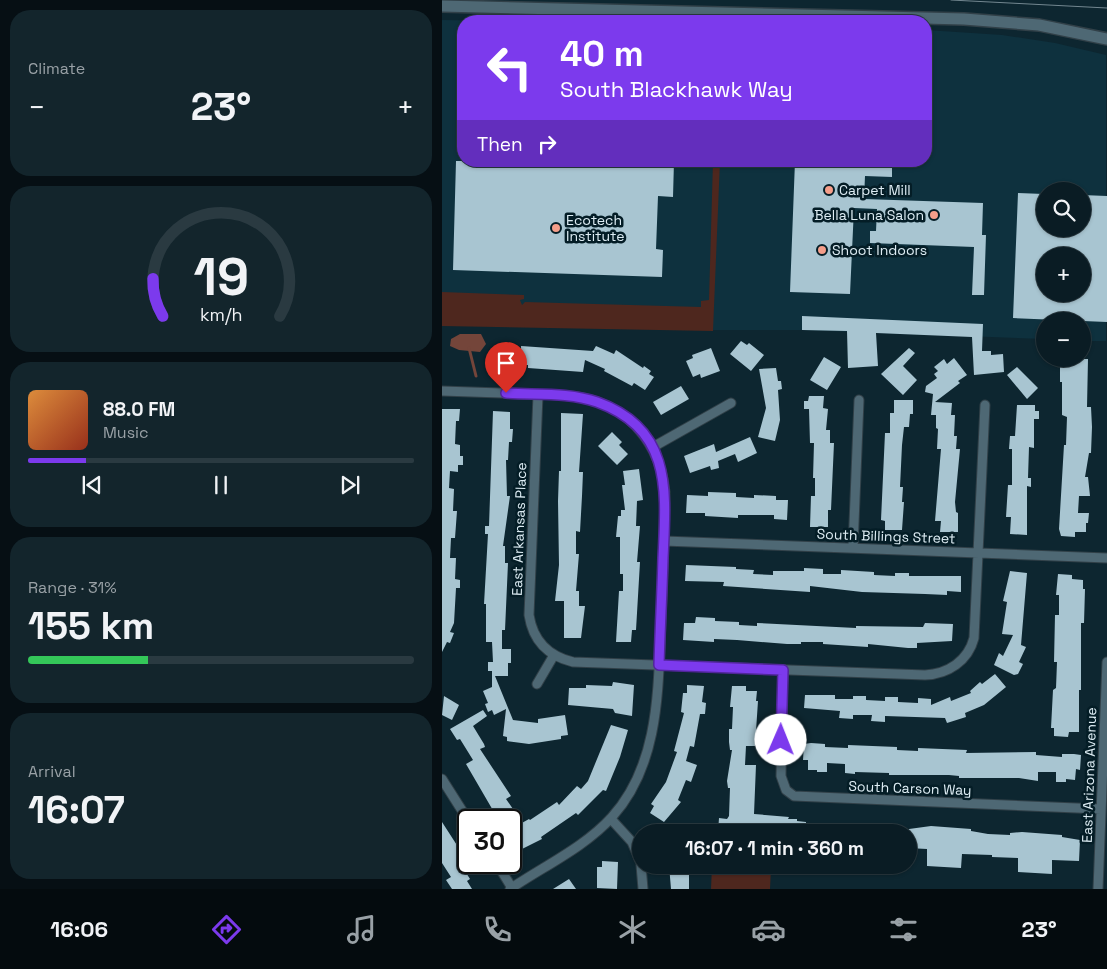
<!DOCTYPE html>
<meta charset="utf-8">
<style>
:root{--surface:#0a1c24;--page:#13252c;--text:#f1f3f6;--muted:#99a1a6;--line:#2a3a41;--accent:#7c3aed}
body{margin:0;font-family:"Space Grotesk",sans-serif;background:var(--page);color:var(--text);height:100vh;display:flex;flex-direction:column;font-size:19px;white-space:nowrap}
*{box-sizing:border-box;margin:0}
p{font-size:16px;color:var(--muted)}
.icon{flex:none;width:28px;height:28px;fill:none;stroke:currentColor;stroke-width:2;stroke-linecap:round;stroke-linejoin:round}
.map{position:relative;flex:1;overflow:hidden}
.panel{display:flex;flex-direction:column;gap:10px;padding:10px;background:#060f14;width:442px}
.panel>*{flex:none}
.hud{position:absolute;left:15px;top:15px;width:475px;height:152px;border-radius:20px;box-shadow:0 1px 4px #0004,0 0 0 1px var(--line);background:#7c3aed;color:#fff;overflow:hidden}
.fabs{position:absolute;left:594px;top:182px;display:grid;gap:10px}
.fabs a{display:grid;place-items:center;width:55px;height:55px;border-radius:50%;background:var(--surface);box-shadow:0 1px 4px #0004,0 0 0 1px var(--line);font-size:25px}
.speed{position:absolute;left:15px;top:809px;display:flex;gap:10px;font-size:25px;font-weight:700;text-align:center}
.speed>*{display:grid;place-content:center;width:65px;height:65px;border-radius:50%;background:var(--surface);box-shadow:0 1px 4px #0004,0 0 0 1px var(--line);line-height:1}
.speed .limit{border:2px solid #111;border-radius:8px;background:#fff;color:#111}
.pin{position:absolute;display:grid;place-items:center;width:42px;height:42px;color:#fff;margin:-51px -21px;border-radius:50% 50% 50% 0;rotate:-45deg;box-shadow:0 0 5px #0007}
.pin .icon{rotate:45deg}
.me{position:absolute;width:55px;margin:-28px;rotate:1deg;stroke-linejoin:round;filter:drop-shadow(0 0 4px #0008)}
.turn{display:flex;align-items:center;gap:18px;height:105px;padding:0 20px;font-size:22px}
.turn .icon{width:65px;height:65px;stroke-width:2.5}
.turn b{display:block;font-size:35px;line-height:42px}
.then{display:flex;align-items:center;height:48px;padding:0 20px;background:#0003;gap:10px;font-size:19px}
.big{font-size:38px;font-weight:600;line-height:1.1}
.panel .widget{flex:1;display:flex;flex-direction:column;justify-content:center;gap:8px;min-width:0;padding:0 18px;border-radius:20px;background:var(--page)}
.panel .dial{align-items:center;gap:0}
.dial svg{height:130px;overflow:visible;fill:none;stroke:var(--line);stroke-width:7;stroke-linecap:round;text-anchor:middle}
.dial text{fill:var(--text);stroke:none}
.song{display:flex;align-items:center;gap:15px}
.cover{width:60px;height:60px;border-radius:8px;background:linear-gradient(135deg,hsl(30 70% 55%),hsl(10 70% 35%))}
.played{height:5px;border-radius:2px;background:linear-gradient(90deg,var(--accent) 15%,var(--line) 15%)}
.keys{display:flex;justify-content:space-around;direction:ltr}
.heat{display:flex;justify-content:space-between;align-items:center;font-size:28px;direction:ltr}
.charge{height:8px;border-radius:4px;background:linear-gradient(90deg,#34c759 31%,var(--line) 0)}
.trip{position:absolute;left:190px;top:824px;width:285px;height:50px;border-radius:25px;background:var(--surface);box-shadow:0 1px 4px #0004,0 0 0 1px var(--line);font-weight:600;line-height:50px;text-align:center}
.menu{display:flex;height:80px;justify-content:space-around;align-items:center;background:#040b0e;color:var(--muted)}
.menu .icon{width:35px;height:35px}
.menu .on{color:var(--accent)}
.menu b{font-size:22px;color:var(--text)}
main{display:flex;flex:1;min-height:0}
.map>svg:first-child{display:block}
</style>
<main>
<section class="panel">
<div class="widget"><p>Climate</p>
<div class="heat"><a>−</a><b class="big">23°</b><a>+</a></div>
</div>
<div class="widget dial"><svg viewBox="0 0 100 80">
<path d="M14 69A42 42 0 1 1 86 69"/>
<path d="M14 69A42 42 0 0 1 8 46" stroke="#7c3aed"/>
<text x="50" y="56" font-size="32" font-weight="700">19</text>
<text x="50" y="72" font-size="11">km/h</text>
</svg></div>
<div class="widget">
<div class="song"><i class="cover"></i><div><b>88.0 FM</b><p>Music</p></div></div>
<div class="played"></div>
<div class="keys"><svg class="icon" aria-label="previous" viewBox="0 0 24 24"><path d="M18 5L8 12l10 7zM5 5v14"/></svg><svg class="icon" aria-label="pause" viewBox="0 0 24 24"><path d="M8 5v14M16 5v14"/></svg><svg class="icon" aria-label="next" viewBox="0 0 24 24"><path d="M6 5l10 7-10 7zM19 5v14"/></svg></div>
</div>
<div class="widget"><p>Range · 31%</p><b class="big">155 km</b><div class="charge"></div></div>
<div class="widget"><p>Arrival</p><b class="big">16:07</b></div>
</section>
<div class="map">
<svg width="665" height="889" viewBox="0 0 665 889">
<rect width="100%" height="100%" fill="#0d2630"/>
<path fill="#0e313e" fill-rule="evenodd" d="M0 20 58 21H21V161H484V30L560 35 613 43 664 55V341H640V321H602V339L360 330H264L0 320ZM602 191H640V229H602ZM602 256H640V294H602Z"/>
<path fill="#4e271e" d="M271 161H278L271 331 0 326V292L82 295V299L78 300 80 305 83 302 259 307V301L267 300Z
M270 865 329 867 328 889H269Z"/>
<path fill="#74453a" d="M18 334H39L44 344 38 352 17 350 8 346 9 339Z"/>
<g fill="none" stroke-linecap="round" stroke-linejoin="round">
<path stroke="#74453a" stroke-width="3" d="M27 348 34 376"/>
</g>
<path fill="#a8c5d1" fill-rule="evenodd" d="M14 161H232L231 197 216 196 214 249 221 250 220 277 11 270Z
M353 161H450V177L423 176 422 199 541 203 540 235H544L542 295H530L532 247 428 243V231H434L435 209 412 208 408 294 348 292Z
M576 193 602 194V229H640V195L665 196V322L571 318ZM602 256H640V294H602Z
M360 316 541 324 540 351H549V355L561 354 562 372 532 375 530 337 434 333 436 366 406 368 405 331 360 330Z
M299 341 305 345 307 343 322 355 309 371 288 354Z
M79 346 151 351 154 346 172 354 174 350 201 368 202 366 209 371 207 374 212 377 203 390 192 383 190 386 162 371 163 369 143 360 141 372 86 368V365H79Z
M269 348 278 371 259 378 258 374 251 377 244 361 251 358 250 355Z
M467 348 473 353 461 366 475 380 461 395 439 374Z
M382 357 399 367 385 390 368 380Z
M512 358 525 375 516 381 518 383 493 402 510 403 509 415H513L512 436H515L514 449H518L513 502 514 512 516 513V532H498L499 521H493L499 449H495L496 429 494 428V415H489L491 394 483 392 484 386 495 378 492 374 496 371 492 367 502 359 505 364Z
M621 359H646L645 407H649L650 427 649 453H647L643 477H646L648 496H637L636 513H647L646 523H644V532H633V537L619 536 617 529 622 445H624L625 417 620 415V382H618V361Z
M575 367 596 388 585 399 565 375Z
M334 368 336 381H339L340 389 336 390 338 420 333 441 316 437 324 408 317 369Z
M239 386 247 399 219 415 211 402Z
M367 396H382L381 408 386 409 384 430H388V443H392L389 510H386V527H368L369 496H373V478H371L372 443H368L367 409H362V401H366Z
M452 400H471V414H468L467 427H462L460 445 458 487H461L460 502H462L460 530H443V521L439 520 443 433H448V413H452Z
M575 405H593V411H597V419H592V448L587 447 586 478H589V487L585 486V535L568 534 569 517H564L566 485H570V449H567L568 436H573Z
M0 409H18L17 421H14L13 444 18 445V456H21V465H16V472L8 471 7 488 12 489 11 511H15L13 538H9L8 558H14L13 579 18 580V588H14L12 623 8 632 12 633 8 643 5 642 0 652Z
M51 411 68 412V429H71L70 442H67L66 460H64L65 496H68L61 546H63V563H66L63 630H60V649H69V663H66V676H53L71 720 96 723V719L123 715 126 735 119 736V739L87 744 65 741V737L61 736 64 709 52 715 50 710 46 712 43 704 46 703 41 691 50 687V671H46V662H51L50 642H44V604H42L46 534H43V526H47Z
M119 413 141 414 137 472H141L140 496 138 532 134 531V554H137L134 591H137V606H143L139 638H122V601H113L117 565 116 501 117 471H119Z
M170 432 180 442 177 445 186 454 175 465 156 446Z
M308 437 315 453 296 462 293 454 276 461 277 468 269 470 268 466 248 473 242 456 272 444 274 452Z
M197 469 201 500 195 501 194 526H198L195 562H198L194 630H190L189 642H174L177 591H181V574H178V537H174L176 516H179V510H183L180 485H183L181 471Z
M266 492 294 493V497L312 498V495L334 496V500H346L345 520 332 519V515H296V518L263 516V513H244L245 495 266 496Z
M244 565 294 567V569L312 570 311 574 331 575V571H362V568L381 569V574H399V570L432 572V575L453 576V573H467V576H519V592L505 591V595L483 594 420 592 368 586V592L281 586 282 582 243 581Z
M568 571 585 573 579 645 584 647 577 662 581 664 576 674 572 675 552 665 557 653 561 656 571 635 560 634 565 602 561 601Z
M616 574 630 575V579L641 580V589H643L642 623H639V690H637V732H627L626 737 612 736V728H609L611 690 614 688 615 662H612L613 615H617V595H614Z
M254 617 273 618V621L297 622V625L315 626V623L414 628V626L481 627 483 623 511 624 510 641 475 643V648H466L426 644V647L381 644V642H359V644H345L295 640 272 639V642L241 640 242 623H253Z
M553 674 564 687 542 705 523 713 524 717 505 723 503 718 443 716V722L429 721 430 715H411V719L397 718 398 711 362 708 363 695H393V699H411V696H424V700L443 701V697H456V702L476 703V698L489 699V705L508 697 509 701 529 693 528 691 538 682 540 684Z
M171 682 192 685 190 716 173 713 171 709 126 705 127 688H144V685L170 686Z
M245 685 262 686 260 702 264 703 263 714H258L252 747 248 746 244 761 255 765 249 782 244 780 236 800 239 802 222 822 208 813 212 806 209 804 224 782 235 752 232 751 242 713 239 712 241 693H245Z
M290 686H304V691H315L314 701H316L313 746H304L303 765H314L312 814 347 817 346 819H355V821L364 822V832H276L277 818 285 819 287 816 288 788H286L285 781 290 750H288L287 742V729H290L291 707H288Z
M2 696 17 705 10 720 0 715Z
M41 710 45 716 31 726 42 744 43 747 38 749 69 796 64 799 71 809 56 819 24 764 31 760 18 739 15 740 8 729Z
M169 725 186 730 178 757 164 791 161 790 136 815 134 813 99 837 100 839 72 853 69 848V834L80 827 78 824 87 819 88 820 115 802 117 805 135 786 139 789 146 781Z
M369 743 383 744V747L406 748V745L455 747V750L476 751V748L525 750 524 753 594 752V755L620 757V754H632L639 755 638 770 634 769 633 780 624 779V782H614V772H596V781L577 778H517V776L507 775H447V773L413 772V774L403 773V764L385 763V772H375V770H366V760H361L362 744Z
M0 822 20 853 18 854 22 861 18 863 28 879 25 881 30 889H10L4 880 9 877 0 863Z
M489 826 529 829V831L546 834 568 835V833L580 832 620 835V837L638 840 637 861 610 860V874L576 872V858L550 857V855L520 854 519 868 485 866V849L466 848V831L467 829Z
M160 861 176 862 175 889 155 888V867H160Z
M227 865H247V889H229Z
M127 879 134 889H111Z"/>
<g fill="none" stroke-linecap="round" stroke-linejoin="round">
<g stroke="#314048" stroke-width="11">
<path id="minor" d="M0 391C29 392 59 393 88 394 106 395 124 394 142 398 189 408 218 445 223 492 222 535 221 578 219 621 216 688 218 764 170 817 143 847 102 866 68 889
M96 395 87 615C91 641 106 656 131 662L483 675C506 674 526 661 532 638L543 405
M211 447 289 403
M222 541 665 558
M411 548 417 400
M341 670 339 776 344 790 352 796 659 809
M95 684 112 655
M0 779 26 820
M169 819 190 842 199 863
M54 862 70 888
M199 865 201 889
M656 889 665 662"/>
</g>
<g stroke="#314048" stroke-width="14">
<path id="tertiary" d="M0 6 522 19 597 25 665 39"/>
</g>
<use href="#minor" stroke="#4e6874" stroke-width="9"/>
<use href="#tertiary" stroke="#4e6874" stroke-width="11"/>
<path stroke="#738790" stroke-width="1" d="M509 0 665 8"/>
</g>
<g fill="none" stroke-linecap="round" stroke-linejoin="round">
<g stroke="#51269a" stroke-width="12">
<path id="route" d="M64 393C94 395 127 392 155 402 231 429 224 492 221 558 220 594 218 629 217 665L341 670 339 740"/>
</g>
<use href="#route" stroke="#7c3aed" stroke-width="9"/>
</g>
<g fill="#f49e8a" stroke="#041d26" stroke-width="2">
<circle cx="387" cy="190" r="5"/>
<circle cx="492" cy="215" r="5"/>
<circle cx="114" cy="228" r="5"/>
<circle cx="380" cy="250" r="5"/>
</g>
<g text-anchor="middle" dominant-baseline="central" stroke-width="5" stroke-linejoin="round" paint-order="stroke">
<g font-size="14" fill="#deedf4" stroke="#041d26" text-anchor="start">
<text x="397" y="190">Carpet Mill</text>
<text x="482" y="215" text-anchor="end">Bella Luna Salon</text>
<text x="124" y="220">Ecotech<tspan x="124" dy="16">Institute</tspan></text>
<text x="390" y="250">Shoot Indoors</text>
</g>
<g font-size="14" fill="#deedf4" stroke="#041d26">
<text transform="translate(77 529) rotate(-88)">East Arkansas Place</text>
<text transform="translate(444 536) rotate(2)">South Billings Street</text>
<text transform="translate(647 775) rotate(-88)">East Arizona Avenue</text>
<text transform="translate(468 788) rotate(2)">South Carson Way</text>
</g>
</g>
</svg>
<div class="fabs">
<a><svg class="icon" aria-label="search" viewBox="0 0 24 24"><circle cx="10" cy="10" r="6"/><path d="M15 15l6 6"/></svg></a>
<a>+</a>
<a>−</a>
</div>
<div class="speed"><div class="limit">30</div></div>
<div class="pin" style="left:64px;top:393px;background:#d93025"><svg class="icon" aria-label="arrive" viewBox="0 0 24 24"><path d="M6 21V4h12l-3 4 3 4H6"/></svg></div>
<svg class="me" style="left:339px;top:740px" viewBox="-20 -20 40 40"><circle r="19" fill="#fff"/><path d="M0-13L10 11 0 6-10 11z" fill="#7c3aed"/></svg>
<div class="trip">16:07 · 1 min · 360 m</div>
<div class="hud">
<div class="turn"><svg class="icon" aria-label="left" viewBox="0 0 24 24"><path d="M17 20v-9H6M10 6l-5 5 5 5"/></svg><div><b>40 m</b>South Blackhawk Way</div></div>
<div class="then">Then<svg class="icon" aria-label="right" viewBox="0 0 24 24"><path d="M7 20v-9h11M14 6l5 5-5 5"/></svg></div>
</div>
</div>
</main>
<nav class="menu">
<b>16:06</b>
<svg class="icon on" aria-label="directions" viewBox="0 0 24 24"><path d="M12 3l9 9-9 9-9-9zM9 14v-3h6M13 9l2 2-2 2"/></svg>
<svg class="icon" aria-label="music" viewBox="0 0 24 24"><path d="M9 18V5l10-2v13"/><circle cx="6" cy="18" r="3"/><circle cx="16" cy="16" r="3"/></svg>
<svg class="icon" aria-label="phone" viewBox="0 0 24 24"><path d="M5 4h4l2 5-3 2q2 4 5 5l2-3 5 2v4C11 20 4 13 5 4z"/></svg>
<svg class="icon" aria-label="climate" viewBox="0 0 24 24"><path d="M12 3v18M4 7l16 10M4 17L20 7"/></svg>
<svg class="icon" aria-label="car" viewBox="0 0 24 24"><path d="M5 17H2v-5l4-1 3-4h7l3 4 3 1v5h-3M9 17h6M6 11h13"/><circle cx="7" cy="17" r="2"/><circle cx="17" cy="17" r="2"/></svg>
<svg class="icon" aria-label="filters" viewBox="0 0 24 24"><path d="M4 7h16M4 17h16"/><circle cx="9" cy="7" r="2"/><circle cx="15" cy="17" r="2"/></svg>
<b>23°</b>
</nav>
